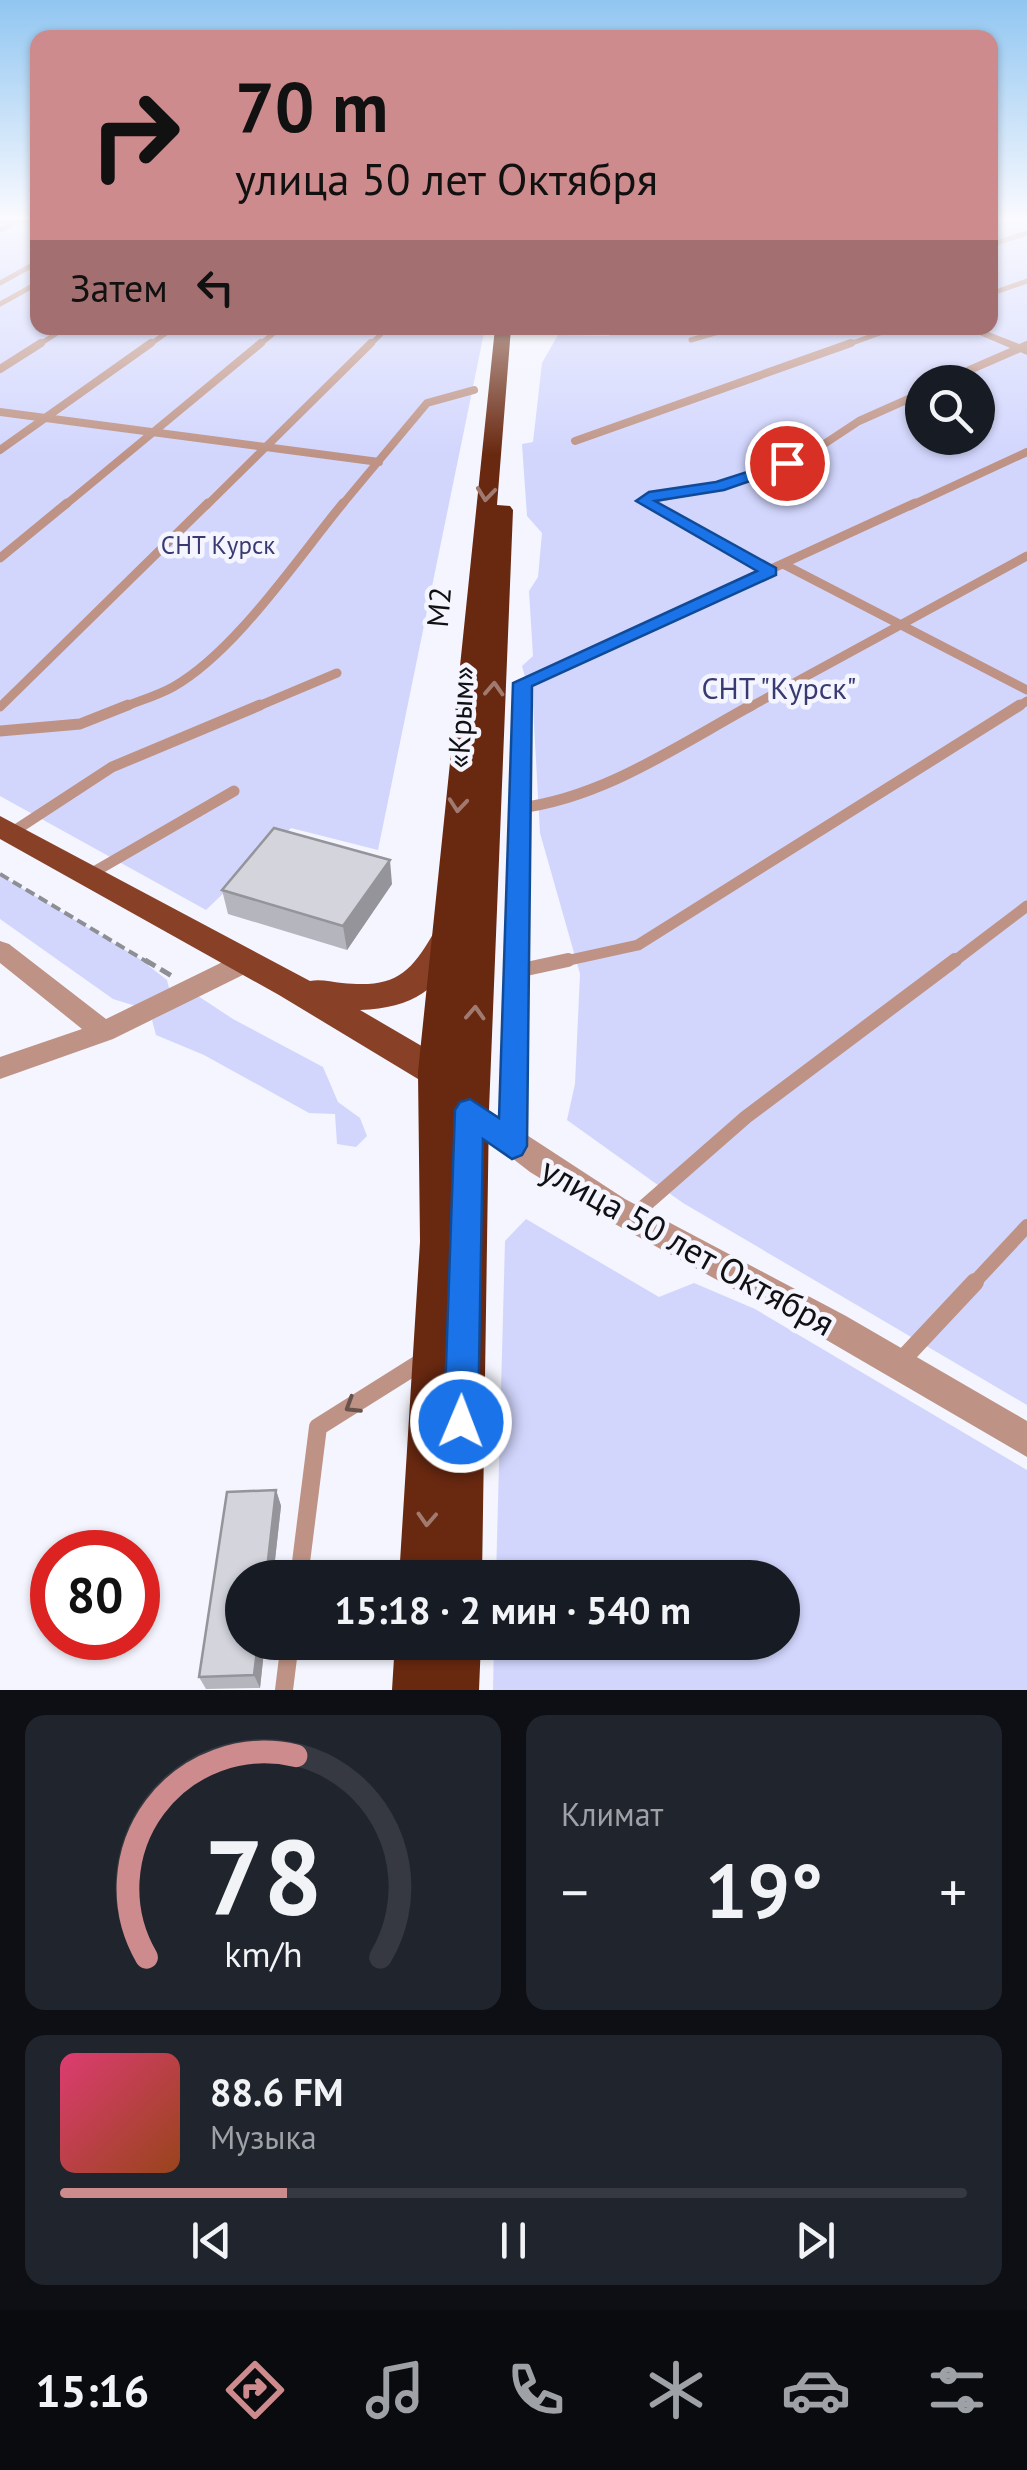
<!DOCTYPE html>
<html lang="ru">
<meta charset="utf-8">
<style>
:root{--surface:#171b24;--page:#20242c;--text:#f1f3f6;--muted:#9ea1a6;--line:#363941;--accent:#ce8b8d}
body{margin:0;font-family:"PT Sans",sans-serif;background:var(--page);color:var(--text);height:100vh;display:flex;flex-direction:column;font-size:38px;white-space:nowrap}
*{box-sizing:border-box;margin:0}
p{font-size:32px;color:var(--muted)}
.icon{flex:none;width:55px;height:55px;fill:none;stroke:currentColor;stroke-width:2;stroke-linecap:round;stroke-linejoin:round}
.map{position:relative;height:1690px;overflow:hidden}
.panel{display:flex;flex-direction:column;gap:25px;padding:25px;background:#0d0f14;flex:1}
.panel>*{flex:none}
.top-card{position:absolute;left:30px;top:30px;width:968px;height:305px;border-radius:20px;box-shadow:0 2px 8px #0004;background:#ce8b8d;color:#111;overflow:hidden}
.buttons{position:absolute;left:905px;top:365px;display:grid;gap:20px}
.buttons a{display:grid;place-items:center;width:90px;height:90px;border-radius:50%;background:var(--surface);box-shadow:0 2px 8px #0004;font-size:50px}
.speed{position:absolute;left:30px;top:1530px;display:flex;gap:20px;font-size:50px;font-weight:700;text-align:center}
.speed>*{display:grid;place-content:center;width:130px;height:130px;border-radius:50%;background:var(--surface);box-shadow:0 2px 8px #0004;line-height:1}
.speed .limit{border:15px solid #d22;background:#fff;color:#111}
.pin{position:absolute;display:grid;place-items:center;width:85px;height:85px;color:#fff;margin:-42px;border:5px solid #fff;border-radius:50%;box-shadow:0 2px 10px #0007}
.me{position:absolute;width:110px;margin:-55px;rotate:1deg;stroke-linejoin:round;filter:drop-shadow(0 0 8px #0008)}
.turn{display:flex;align-items:center;gap:35px;height:210px;padding:0 40px;font-size:45px}
.turn .icon{width:130px;height:130px;stroke-width:2.5}
.turn b{display:block;font-size:70px;line-height:85px}
.then{display:flex;align-items:center;height:95px;padding:0 40px;background:#0003;gap:20px;font-size:38px}
.big{font-size:75px;font-weight:800;line-height:1.1}
.panel .card{flex:1;display:flex;flex-direction:column;justify-content:center;gap:15px;min-width:0;padding:0 35px;border-radius:20px;background:var(--page)}
.panel .dial{align-items:center;gap:0}
.dial svg{height:260px;overflow:visible;fill:none;stroke:var(--line);stroke-width:7;stroke-linecap:round;text-anchor:middle}
.dial text{fill:var(--text);stroke:none}
.song{display:flex;align-items:center;gap:30px}
.cover{width:120px;height:120px;border-radius:15px;background:linear-gradient(135deg,hsl(340 70% 55%),hsl(20 70% 35%))}
.played{height:10px;border-radius:5px;background:linear-gradient(90deg,var(--accent) 25%,var(--line) 25%)}
.keys{display:flex;justify-content:space-around;direction:ltr}
.heat{display:flex;justify-content:space-between;align-items:center;font-size:55px;direction:ltr}
.panel .tiles{flex:1;display:grid;gap:25px;grid-template-columns:1fr 1fr}
.card:last-child{grid-column:span 2}
.trip{position:absolute;left:225px;top:1560px;width:575px;height:100px;border-radius:50px;background:var(--surface);box-shadow:0 2px 8px #0004;font-weight:800;line-height:100px;text-align:center}
.menu{display:flex;height:160px;justify-content:space-around;align-items:center;background:#090b0e;color:var(--muted)}
.menu .icon{width:70px;height:70px}
.menu .active{color:var(--accent)}
.menu b{font-size:45px;color:var(--text)}
.map>svg:first-child{display:block}
</style>
<div class="map">
<svg width="1027" height="1690" viewBox="0 0 1027 1690">
<rect width="100%" height="100%" fill="#f4f5fe"/>
<path fill="#d2d6fd" fill-rule="evenodd" d="M0 218H37L38 328H485L378 850 291 828 206 910 0 796Z
M990 218H1027V1405L683 1203 567 1120 575 1084 580 974 540 833 533 706 522 666 533 656 529 591 538 577 542 533 527 516 522 444 533 442 542 363 558 335 609 336 610 328H990ZM922 382H978V438H922Z
M0 875 137 957 167 980 170 992 139 1007 113 999 0 919Z
M198 996 233 1019 323 1067 338 1102 360 1118 367 1136 356 1147 337 1144 335 1114 309 1113 204 1055 156 1035 152 1020Z
M526 1219 659 1297 694 1283 755 1309 1027 1470V1690H493L494 1643 782 1642V1578L496 1577 505 1241Z"/>
<g fill="none" stroke-linecap="round" stroke-linejoin="round">
<path stroke="#8e8f95" stroke-width="4" stroke-dasharray="10 5" stroke-linecap="butt" d="M0 874 149 963"/>
<path stroke="#8e8f95" stroke-width="5" stroke-dasharray="12 6" stroke-linecap="butt" d="M145 960 172 976"/>
<path stroke="#be9385" stroke-width="5" d="M0 230 24 218
M990 245 1027 233
M0 283 38 262
M990 294 1027 281
M0 304 38 283
M691 340 732 328
M37 346 65 328
M148 346 173 328
M258 346 280 328
M369 346 387 328
M844 346 894 328"/>
<path stroke="#be9385" stroke-width="8" d="M0 369 41 343
M942 382 1027 345
M0 412 379 462
M575 441 851 343
M0 450 151 343
M64 506 261 343
M206 506 371 343
M341 506 427 403 474 390
M652 506 644 501 756 477 815 450 859 421 922 393
M910 506 1027 452"/>
<path stroke="#be9385" stroke-width="9" d="M648 503 770 572
M0 558 67 503
M785 565 1027 690
M0 707 208 503
M122 708C138 701 157 696 173 687 235 652 297 559 343 503
M254 708 337 673
M521 708 523 683 915 503
M748 708 1027 556
M1016 708 1027 701"/>
<path stroke="#be9385" stroke-width="11" d="M0 731 80 724 128 705
M519 808C603 798 679 745 752 705
M11 833 112 767 260 705
M87 876 234 791
M516 963 522 854 521 705
M556 963 638 945 1020 705
M952 963 1027 906"/>
<path stroke="#be9385" stroke-width="14" d="M517 971 568 960
M513 1138 516 960
M634 1215 746 1117 955 960
M972 1285 1027 1226"/>
<path stroke="#be9385" stroke-width="18" d="M900 1362 975 1282
M299 1578 318 1427 423 1361
M284 1690 290 1642"/>
<path fill="#be9385" fill-rule="evenodd" d="M0 218 38 220V226L0 223Z
M963 328H978L1027 347V355Z
M0 941 9 944 106 1019 237 955H255L258 962 255 969 113 1039 0 1079V1057L82 1029 0 963Z
M470 1098 625 1199 846 1316 1027 1421V1457L823 1338 604 1218 530 1172 460 1118 456 1110 460 1102Z"/>
<path fill="#884027" fill-rule="evenodd" d="M0 816 310 981C321 979 331 982 342 983 393 988 409 976 433 934L445 930 457 934 461 942C440 990 413 1008 360 1010L449 1062 468 1088 463 1099C443 1105 436 1097 423 1082L279 995 0 839Z"/>
<path fill="#692810" fill-rule="evenodd" d="M495 328H511L497 505 510 506 513 510 489 1110 482 1578H399L420 1242 418 1072Z
M395 1642H481L479 1690H392Z"/>
</g>
<path fill="#b5b6bd" d="M392 884 347 950 228 914 222 890Z
M276 1490 281 1506 273 1578H242V1642H265L260 1688 206 1689 199 1677 227 1492Z"/>
<path fill="#94949a" d="M390 860 392 884 347 950 343 926Z
M276 1490 281 1506 273 1578H266Z
M258 1642H265L260 1688 254 1675Z"/>
<path fill="#d3d4dc" stroke="#94949a" stroke-width="2.5" d="M274 828 390 860 343 926 222 890Z
M276 1490 266 1578H242V1642H258L254 1675 199 1677 227 1492Z"/>
<defs><path id="oneway-chevron" d="M-2-3.5L2.5 0L-2 3.5" fill="none" stroke-width="1.6" stroke-linecap="round" stroke-linejoin="round" transform="scale(2.5)"/></defs>
<g stroke="#a17a6f">
<use href="#oneway-chevron" transform="translate(486 494) rotate(96)"/>
<use href="#oneway-chevron" transform="translate(494 689) rotate(-87)"/>
<use href="#oneway-chevron" transform="translate(458 805) rotate(95)"/>
<use href="#oneway-chevron" transform="translate(475 1013) rotate(-87)"/>
<use href="#oneway-chevron" transform="translate(427 1519) rotate(93)"/>
</g>
<use stroke="#68524c" href="#oneway-chevron" transform="translate(352 1406) rotate(148)"/>
<linearGradient id="sky" x2="0" y2="1"><stop stop-color="#91c6f1"/><stop offset="0.48" stop-color="#fafaff"/><stop offset="1" stop-color="#fafaff" stop-opacity="0"/></linearGradient>
<rect width="1027" height="455" fill="url(#sky)"/>
<path fill="#1a73e8" stroke="#114b97" stroke-width="2.5" d="M787 459 793 460V466L724 490 655 501 776 568V575L532 686 527 1146 522 1155 512 1159 483 1139 478 1422 473 1434 461 1439 449 1434 444 1422 455 1110 460 1102 470 1099 499 1118 513 683 757 571 636 501 649 492 716 482Z"/>
<g text-anchor="middle" dominant-baseline="central" stroke-width="9" stroke-linejoin="round" paint-order="stroke">
<g font-size="25" fill="#3a3a73" stroke="#f4f5fe">
<text x="218" y="545">СНТ Курск</text>
</g>
<g font-size="30" fill="#111114" stroke="#f4f5fe">
<text transform="translate(438 607) rotate(-85)">М2</text>
<text transform="translate(460 717) rotate(-87)">«Крым»</text>
</g>
<g font-size="30" fill="#3a3a73" stroke="#f4f5fe">
<text x="779" y="687">СНТ "Курск"</text>
</g>
<g font-size="35" fill="#111114" stroke="#f4f5fe">
<text transform="translate(688 1246) rotate(29)">улица 50 лет Октября</text>
</g>
</g>
</svg>
<div class="buttons">
<a><svg class="icon" aria-label="search" viewBox="0 0 24 24"><circle cx="10" cy="10" r="6"/><path d="M15 15l6 6"/></svg></a>
</div>
<div class="speed"><div class="limit">80</div></div>
<div class="pin" style="left:787px;top:463px;background:#d93025"><svg class="icon" aria-label="arrive" viewBox="0 0 24 24"><path d="M6 21V4h12l-3 4 3 4H6"/></svg></div>
<svg class="me" style="left:461px;top:1422px" viewBox="-20 -20 40 40"><circle r="17" fill="#1a73e8" stroke="#fff" stroke-width="3"/><path d="M0-11L8 9 0 5-8 9z" fill="#fff"/></svg>
<div class="trip">15:18 · 2 мин · 540 m</div>
<div class="top-card">
<div class="turn"><svg class="icon" aria-label="right" viewBox="0 0 24 24"><path d="M7 20v-9h11M14 6l5 5-5 5"/></svg><div><b>70 m</b>улица 50 лет Октября</div></div>
<div class="then">Затем<svg class="icon" aria-label="left" viewBox="0 0 24 24"><path d="M17 20v-9H6M10 6l-5 5 5 5"/></svg></div>
</div>
</div>
<section class="panel">
<div class="tiles">
<div class="card dial"><svg viewBox="0 0 100 80">
<path d="M14 69A42 42 0 1 1 86 69"/>
<path d="M14 69A42 42 0 0 1 60 7" stroke="#ce8b8d"/>
<text x="50" y="56" font-size="32" font-weight="700">78</text>
<text x="50" y="72" font-size="11">km/h</text>
</svg></div>
<div class="card"><p>Климат</p>
<div class="heat"><a>−</a><b class="big">19°</b><a>+</a></div>
</div>
<div class="card">
<div class="song"><i class="cover"></i><div><b>88.6 FM</b><p>Музыка</p></div></div>
<div class="played"></div>
<div class="keys"><svg class="icon" aria-label="previous" viewBox="0 0 24 24"><path d="M18 5L8 12l10 7zM5 5v14"/></svg><svg class="icon" aria-label="pause" viewBox="0 0 24 24"><path d="M8 5v14M16 5v14"/></svg><svg class="icon" aria-label="next" viewBox="0 0 24 24"><path d="M6 5l10 7-10 7zM19 5v14"/></svg></div>
</div>
</div>
</section>
<nav class="menu">
<b>15:16</b>
<svg class="icon active" aria-label="directions" viewBox="0 0 24 24"><path d="M12 3l9 9-9 9-9-9zM9 14v-3h6M13 9l2 2-2 2"/></svg>
<svg class="icon" aria-label="music" viewBox="0 0 24 24"><path d="M9 18V5l10-2v13"/><circle cx="6" cy="18" r="3"/><circle cx="16" cy="16" r="3"/></svg>
<svg class="icon" aria-label="phone" viewBox="0 0 24 24"><path d="M5 4h4l2 5-3 2q2 4 5 5l2-3 5 2v4C11 20 4 13 5 4z"/></svg>
<svg class="icon" aria-label="climate" viewBox="0 0 24 24"><path d="M12 3v18M4 7l16 10M4 17L20 7"/></svg>
<svg class="icon" aria-label="car" viewBox="0 0 24 24"><path d="M5 17H2v-5l4-1 3-4h7l3 4 3 1v5h-3M9 17h6M6 11h13"/><circle cx="7" cy="17" r="2"/><circle cx="17" cy="17" r="2"/></svg>
<svg class="icon" aria-label="filters" viewBox="0 0 24 24"><path d="M4 7h16M4 17h16"/><circle cx="9" cy="7" r="2"/><circle cx="15" cy="17" r="2"/></svg>
</nav>
